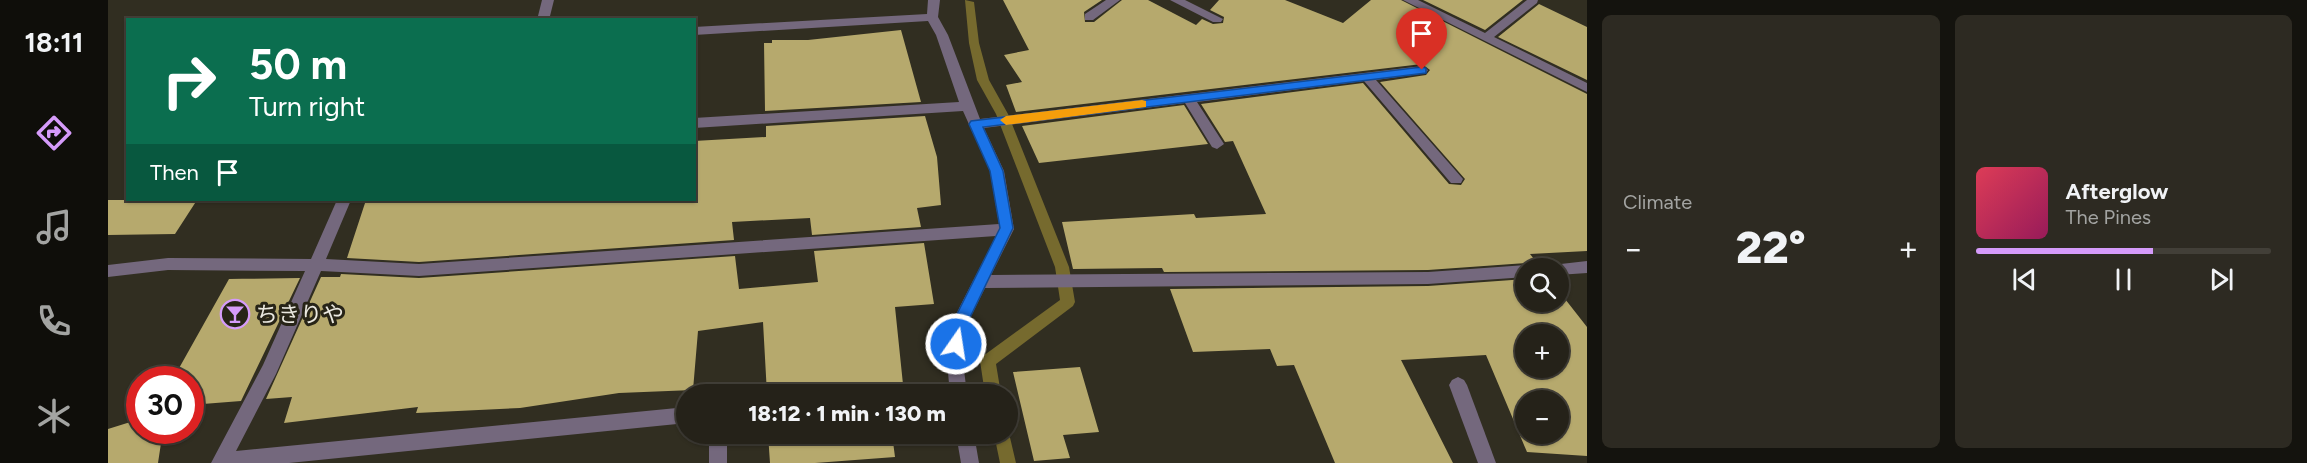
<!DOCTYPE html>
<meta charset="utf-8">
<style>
:root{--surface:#252219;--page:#2d2a22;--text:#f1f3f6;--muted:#a3a4a2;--line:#423f38;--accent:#d59bfa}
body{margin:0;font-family:Figtree,"Noto Sans JP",sans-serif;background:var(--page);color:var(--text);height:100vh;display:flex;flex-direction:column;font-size:22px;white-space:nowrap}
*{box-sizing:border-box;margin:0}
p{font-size:20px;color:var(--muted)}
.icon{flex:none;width:33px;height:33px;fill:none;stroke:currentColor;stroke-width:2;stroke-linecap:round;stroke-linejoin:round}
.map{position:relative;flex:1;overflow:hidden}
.drawer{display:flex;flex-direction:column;gap:15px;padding:15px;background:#14130e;width:720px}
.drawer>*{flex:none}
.top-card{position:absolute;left:18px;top:18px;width:570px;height:183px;border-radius:0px;box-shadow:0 2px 4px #0004,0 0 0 2px var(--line);background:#0b6e4f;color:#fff;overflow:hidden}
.buttons{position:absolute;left:1407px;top:258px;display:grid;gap:12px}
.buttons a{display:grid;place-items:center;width:54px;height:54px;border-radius:50%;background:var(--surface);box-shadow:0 2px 4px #0004,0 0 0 2px var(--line);font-size:30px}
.speed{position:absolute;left:18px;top:366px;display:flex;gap:12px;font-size:30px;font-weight:700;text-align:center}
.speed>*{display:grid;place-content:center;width:78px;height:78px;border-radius:50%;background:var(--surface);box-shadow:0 2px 4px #0004,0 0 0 2px var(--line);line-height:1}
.speed .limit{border:9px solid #d22;background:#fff;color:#111}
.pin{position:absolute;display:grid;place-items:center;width:51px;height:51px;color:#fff;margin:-62px -26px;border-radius:50% 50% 50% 0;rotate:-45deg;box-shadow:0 0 6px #0007}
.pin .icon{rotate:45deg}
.me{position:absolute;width:66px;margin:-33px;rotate:13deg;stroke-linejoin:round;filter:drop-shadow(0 0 4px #0008)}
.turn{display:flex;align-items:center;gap:21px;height:126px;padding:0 24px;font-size:27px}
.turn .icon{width:78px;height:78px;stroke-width:2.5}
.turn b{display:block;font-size:42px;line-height:51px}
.then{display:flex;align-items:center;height:57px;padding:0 24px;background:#0003;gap:12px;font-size:22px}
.big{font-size:45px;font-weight:800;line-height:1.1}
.drawer .tile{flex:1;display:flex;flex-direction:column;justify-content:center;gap:9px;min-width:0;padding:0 21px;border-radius:9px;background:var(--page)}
.song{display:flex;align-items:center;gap:18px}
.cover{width:72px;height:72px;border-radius:9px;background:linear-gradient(135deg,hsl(350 70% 55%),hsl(330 70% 35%))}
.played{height:6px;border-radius:3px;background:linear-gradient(90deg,var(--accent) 60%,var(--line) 60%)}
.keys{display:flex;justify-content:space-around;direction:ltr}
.heat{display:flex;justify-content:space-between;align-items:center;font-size:33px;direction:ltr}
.drawer .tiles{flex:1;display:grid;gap:15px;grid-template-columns:repeat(2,1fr)}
.trip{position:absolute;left:568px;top:384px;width:342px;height:60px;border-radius:30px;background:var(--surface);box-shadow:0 2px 4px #0004,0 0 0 2px var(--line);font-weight:800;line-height:60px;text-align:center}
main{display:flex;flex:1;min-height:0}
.menu{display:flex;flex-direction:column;width:108px;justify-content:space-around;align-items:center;background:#0f0e0a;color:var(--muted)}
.menu .icon{width:42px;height:42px}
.menu .active{color:var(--accent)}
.menu b{font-size:27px;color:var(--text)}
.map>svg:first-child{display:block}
</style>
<main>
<nav class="menu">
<b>18:11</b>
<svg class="icon active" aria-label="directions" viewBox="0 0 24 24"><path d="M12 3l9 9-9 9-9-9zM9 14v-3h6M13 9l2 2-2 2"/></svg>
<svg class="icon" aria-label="music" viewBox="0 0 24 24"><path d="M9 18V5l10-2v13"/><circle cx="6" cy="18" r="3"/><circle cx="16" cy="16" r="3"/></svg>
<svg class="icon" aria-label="phone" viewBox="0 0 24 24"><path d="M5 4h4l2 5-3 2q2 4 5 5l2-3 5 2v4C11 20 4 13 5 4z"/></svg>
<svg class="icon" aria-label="climate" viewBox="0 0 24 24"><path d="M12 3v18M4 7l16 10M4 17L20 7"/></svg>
</nav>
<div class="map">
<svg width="1479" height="463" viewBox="0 0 1479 463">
<rect width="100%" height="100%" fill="#312e21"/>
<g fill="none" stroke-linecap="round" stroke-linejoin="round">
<path fill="#766a2e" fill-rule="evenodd" d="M857 0 866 2 871 43 881 80 900 114 961 267 967 302 965 306 888 364 893 394H877L872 361 875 356 952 300 947 267 888 114 869 80 861 43Z
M900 429 908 463H892L886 434H900Z"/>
</g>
<path fill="#b6a96d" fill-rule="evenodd" d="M895 0H994L976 12 977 22H986L1014 0H1040L1088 25 1094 19 1105 24 1115 23 1116 17 1102 10 1111 0H1177L1235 23 1263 0H1293L1479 94V251L1422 254 1433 268H1427L1418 263 1320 270 1056 272 1054 268 965 269 954 222 1086 214 1088 218 1158 214 1125 141 1117 142 1093 104 1255 83 1341 184 1353 185 1357 179 1272 82 1318 75 1322 70 1314 64 908 112 898 85 914 82 896 55 921 50Z
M1315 0H1415L1377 30Z
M1431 4 1479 27V80L1390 37Z
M793 30 813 102 657 111 656 43H664V40H700Z
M1076 105 1100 144 931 163 914 126Z
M817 116 829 157 833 205 809 208 813 227 704 235 702 218 624 222 626 240 311 262 239 258 258 200H586V141L658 137V126Z
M0 200H89L67 234 0 235Z
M816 243 826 304 787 307 796 394H659L655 322 590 331 585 390 511 393 412 408 308 413 310 407 176 423 184 397 158 399 213 277H232L233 274 311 278 627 256 631 289 710 282 706 251Z
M192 278 133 401 82 405V380H70V370L121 279Z
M1418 279V302H1450V290L1479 327V456L1419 452 1378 355 1293 360 1345 463H1227L1186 365 1169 366 1162 349 1085 352 1062 289 1320 286ZM1418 334H1450V368H1418ZM1418 400H1450V434H1418Z
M972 367 991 432 955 435 962 458 926 461 905 372Z
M32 419V430H55L50 463H0V429Z
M660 434H784L787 457 707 463H662Z"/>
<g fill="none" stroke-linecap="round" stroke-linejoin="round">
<path fill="#74687d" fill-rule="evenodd" d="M1350 377 1356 380 1359 385 1388 463H1370L1341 385 1344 380Z"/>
<path fill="#74687d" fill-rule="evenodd" d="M434 0H446L441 20H429Z
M820 0H832L830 17 840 35 872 119 1314 66 1320 70 1318 73 1268 80 1355 179 1353 183H1343L1256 81 1089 102 1116 144 1109 149 1104 147 1077 103 876 128 896 171 906 229 883 275 1320 272 1418 265 1425 268H1418V277L1320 284 877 288 858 326 855 362 859 394H842L839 362 842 326 888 236 311 276 213 271 168 374 128 451 579 407V423L181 463H103L155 365 197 271 60 270 0 277V265L60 258 203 259 229 200H243L218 259 311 264 891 224 882 171 855 111 586 128V118L851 102 828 35 820 21 586 35V27L819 14Z
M998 0H1012L985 20H977V14Z
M1062 0H1077L1115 19 1113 22H1105Z
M1295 0H1310L1377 33 1419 0H1430L1429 3 1386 37 1479 83V92Z
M1479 261V273L1450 275V268H1442L1444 265Z
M601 434H619V463H601Z
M848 434H866L871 463H853Z"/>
</g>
<path fill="#1a73e8" stroke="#114b97" stroke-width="1.5" d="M1314 67 1318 68V73L875 127 895 171 905 228 858 326 854 349H843L841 344 843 326 892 228 882 171 861 124 863 121Z"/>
<path fill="#f59e0b" d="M1034 100 1038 101V107L898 125 892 120 898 116Z"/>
<defs>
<g id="bar-ring" transform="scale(1.5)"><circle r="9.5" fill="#272417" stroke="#d59bfa" stroke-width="1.5"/><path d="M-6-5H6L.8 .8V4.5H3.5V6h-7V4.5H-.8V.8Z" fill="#d59bfa"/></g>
</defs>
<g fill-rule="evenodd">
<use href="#bar-ring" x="127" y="314"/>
</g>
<g text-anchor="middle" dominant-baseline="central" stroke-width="6" stroke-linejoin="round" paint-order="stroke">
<g font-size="22" fill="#eae8e0" stroke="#272417" text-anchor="start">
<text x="148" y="314">ちきりや</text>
</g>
</g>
</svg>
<div class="buttons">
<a><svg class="icon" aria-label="search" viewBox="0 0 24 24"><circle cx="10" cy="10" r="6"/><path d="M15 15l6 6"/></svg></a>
<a>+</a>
<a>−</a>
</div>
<div class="speed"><div class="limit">30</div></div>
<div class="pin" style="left:1314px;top:70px;background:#d93025"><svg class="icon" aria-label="arrive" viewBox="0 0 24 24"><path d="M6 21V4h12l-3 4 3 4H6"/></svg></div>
<svg class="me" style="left:848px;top:344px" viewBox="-20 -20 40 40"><circle r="17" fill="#1a73e8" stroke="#fff" stroke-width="3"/><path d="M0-11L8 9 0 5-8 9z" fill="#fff"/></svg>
<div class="trip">18:12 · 1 min · 130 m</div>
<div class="top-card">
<div class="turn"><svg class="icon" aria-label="right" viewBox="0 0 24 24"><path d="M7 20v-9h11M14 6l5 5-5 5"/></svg><div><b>50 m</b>Turn right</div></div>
<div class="then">Then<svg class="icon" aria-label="arrive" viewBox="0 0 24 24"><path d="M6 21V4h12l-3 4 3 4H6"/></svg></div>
</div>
</div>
<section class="drawer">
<div class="tiles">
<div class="tile"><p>Climate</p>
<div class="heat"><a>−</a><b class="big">22°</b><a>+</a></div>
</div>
<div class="tile">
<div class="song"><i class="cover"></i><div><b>Afterglow</b><p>The Pines</p></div></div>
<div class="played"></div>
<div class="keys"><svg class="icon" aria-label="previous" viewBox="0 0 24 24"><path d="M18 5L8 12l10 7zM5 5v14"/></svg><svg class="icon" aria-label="pause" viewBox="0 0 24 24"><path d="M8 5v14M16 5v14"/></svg><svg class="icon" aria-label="next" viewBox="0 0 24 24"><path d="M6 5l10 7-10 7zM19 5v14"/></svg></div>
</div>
</div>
</section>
</main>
